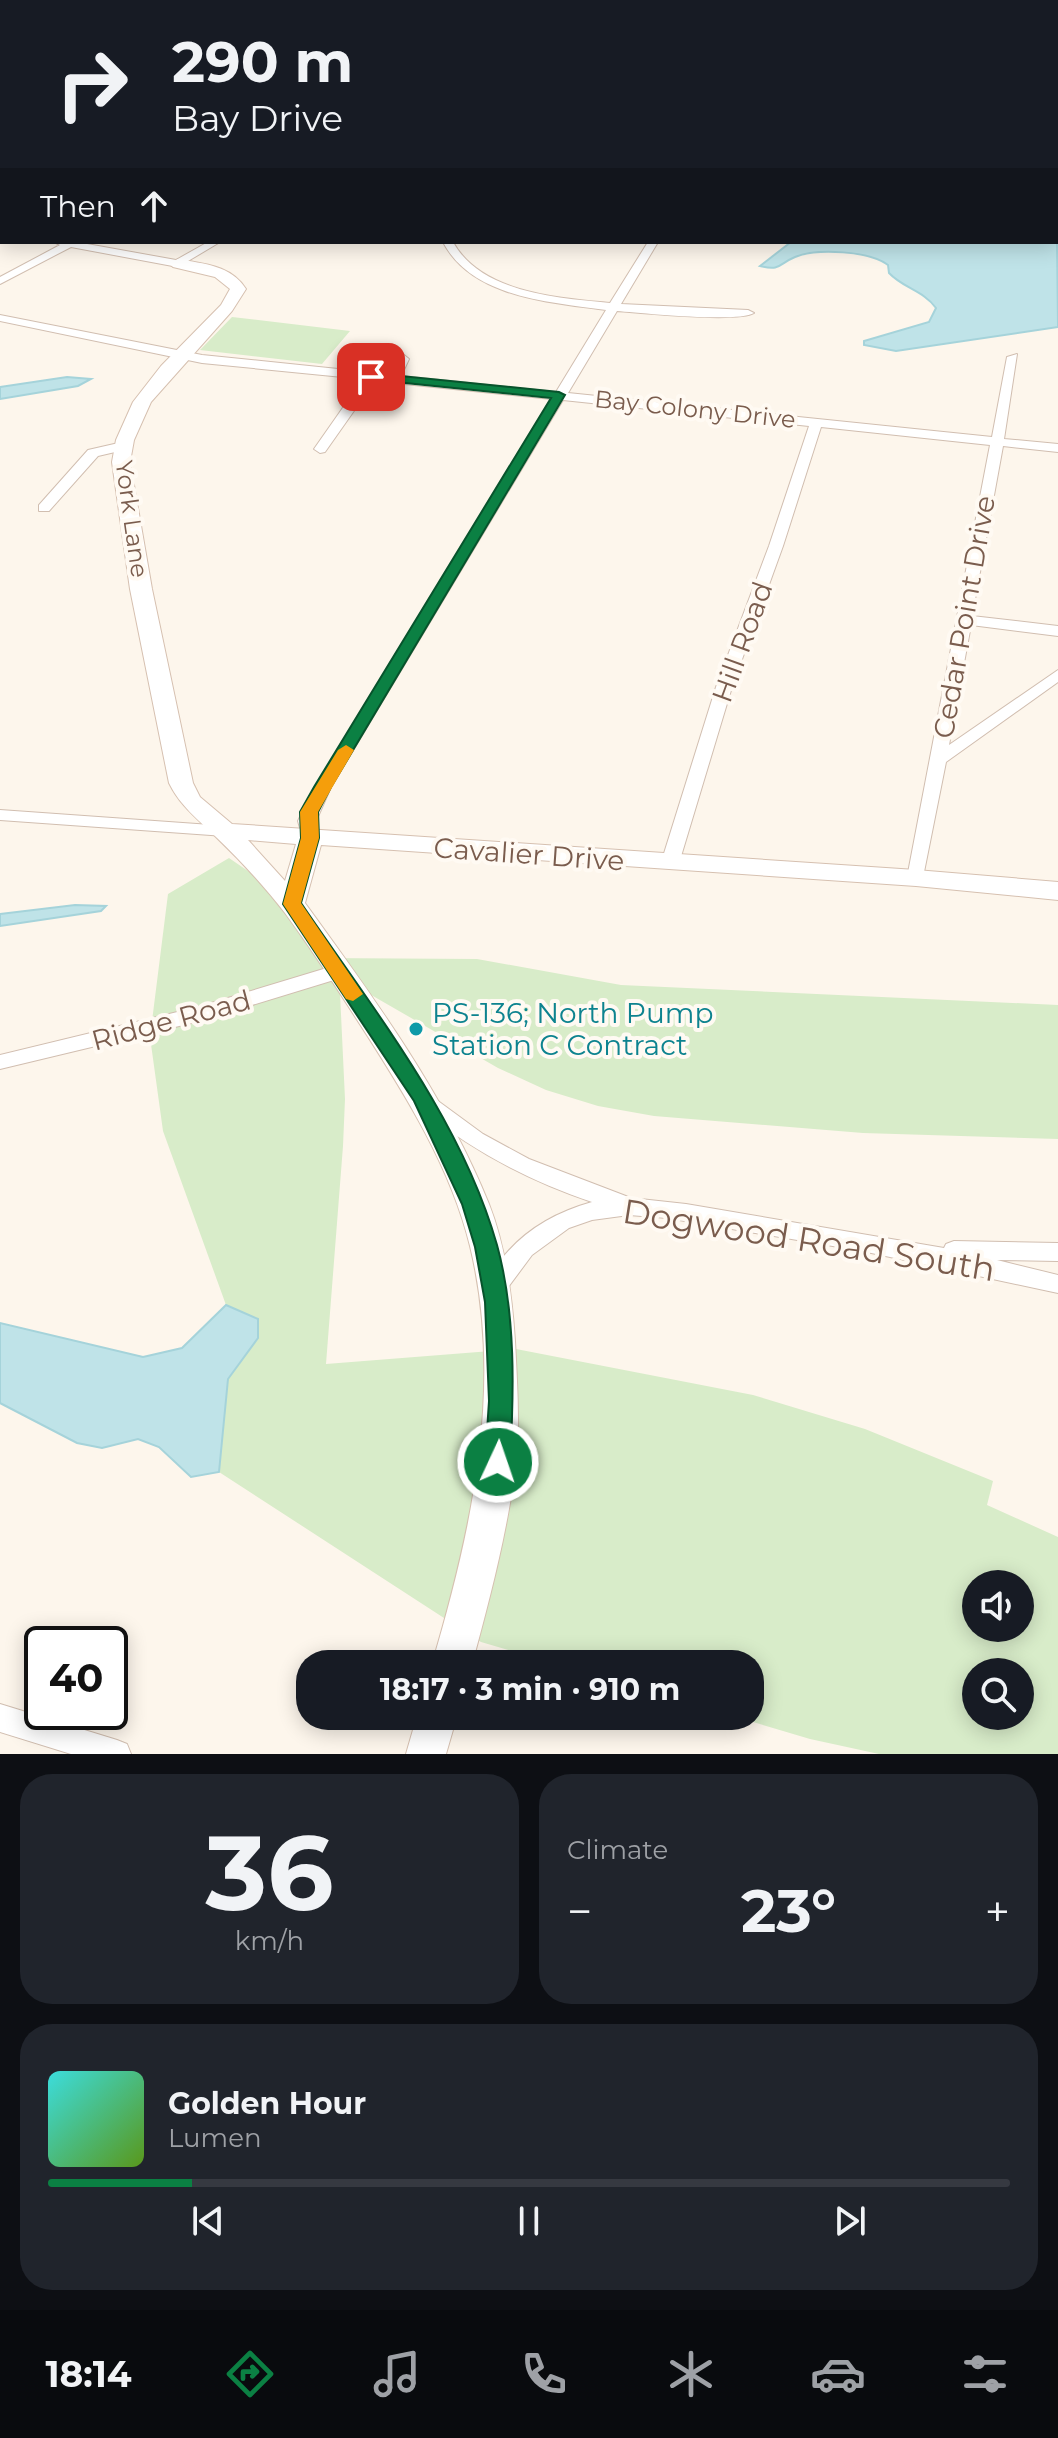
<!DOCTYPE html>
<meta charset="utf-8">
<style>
:root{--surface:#171b24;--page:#20242c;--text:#f1f3f6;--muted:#9ea1a6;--line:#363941;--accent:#0b8043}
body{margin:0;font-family:Montserrat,sans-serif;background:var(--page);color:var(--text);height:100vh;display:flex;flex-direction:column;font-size:30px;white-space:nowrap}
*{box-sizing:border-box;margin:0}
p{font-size:26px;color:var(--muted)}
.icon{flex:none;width:44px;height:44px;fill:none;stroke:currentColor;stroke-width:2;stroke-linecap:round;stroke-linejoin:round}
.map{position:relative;height:1754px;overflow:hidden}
.details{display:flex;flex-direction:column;gap:20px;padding:20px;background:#0d0f14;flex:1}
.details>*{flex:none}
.hud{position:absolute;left:0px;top:0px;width:1058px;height:244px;box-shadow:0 4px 20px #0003;background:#171b24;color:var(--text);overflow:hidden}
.tools{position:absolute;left:962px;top:1570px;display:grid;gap:16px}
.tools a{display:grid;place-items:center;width:72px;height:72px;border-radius:50%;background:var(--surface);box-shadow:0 4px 20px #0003;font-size:40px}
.speed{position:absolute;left:24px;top:1626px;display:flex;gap:16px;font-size:40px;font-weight:700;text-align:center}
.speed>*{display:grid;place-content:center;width:104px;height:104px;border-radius:50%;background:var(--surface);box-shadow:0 4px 20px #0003;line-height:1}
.speed .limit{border:4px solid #111;border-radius:12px;background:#fff;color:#111}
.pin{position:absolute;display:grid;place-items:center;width:68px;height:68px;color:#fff;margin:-34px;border-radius:16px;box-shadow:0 4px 12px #0006}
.me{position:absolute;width:88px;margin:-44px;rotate:3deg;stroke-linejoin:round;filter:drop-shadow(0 0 6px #0008)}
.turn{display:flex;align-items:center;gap:28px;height:168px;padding:0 40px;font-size:36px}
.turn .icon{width:104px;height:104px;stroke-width:2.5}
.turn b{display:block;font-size:56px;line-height:68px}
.then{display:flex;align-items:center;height:76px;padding:0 40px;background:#0003;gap:16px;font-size:30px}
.big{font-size:60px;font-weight:700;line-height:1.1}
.details .card{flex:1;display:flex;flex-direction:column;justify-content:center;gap:12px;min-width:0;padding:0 28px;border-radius:32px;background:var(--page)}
.details .dial{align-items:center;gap:0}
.dial b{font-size:104px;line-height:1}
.song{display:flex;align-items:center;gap:24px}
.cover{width:96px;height:96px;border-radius:12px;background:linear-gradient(135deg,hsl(180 70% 55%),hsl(90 70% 35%))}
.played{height:8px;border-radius:4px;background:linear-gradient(90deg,var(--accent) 15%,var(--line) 15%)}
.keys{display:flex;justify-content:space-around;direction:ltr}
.heat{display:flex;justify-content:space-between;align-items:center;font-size:44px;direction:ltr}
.details .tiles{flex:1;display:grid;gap:20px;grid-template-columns:1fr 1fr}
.card:last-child{grid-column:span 2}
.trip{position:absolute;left:296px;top:1650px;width:468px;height:80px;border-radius:32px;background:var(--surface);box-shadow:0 4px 20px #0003;font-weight:700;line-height:80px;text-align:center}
.menu{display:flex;height:128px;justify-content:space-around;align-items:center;background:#090b0e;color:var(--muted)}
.menu .icon{width:56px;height:56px}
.menu .on{color:var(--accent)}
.menu b{font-size:36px;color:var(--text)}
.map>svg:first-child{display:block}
</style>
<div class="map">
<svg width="1058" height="1754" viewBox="0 0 1058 1754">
<rect width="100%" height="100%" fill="#fdf6ec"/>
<path fill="#d8ecc9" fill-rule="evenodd" d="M232 317 350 331 322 364 200 350Z
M229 858 261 880 319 958 477 959 621 985 1058 1005V1139L863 1133 654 1116 598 1106 546 1090 498 1068 366 992 340 993 345 1099 343 1146 326 1364 516 1349 753 1395 865 1429 993 1481 987 1505 1058 1537V1754H879L810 1739 733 1716H750V1664H555L481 1642 219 1472 228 1379 258 1338 245 1315 226 1305 163 1131 150 1037 168 894ZM976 1584H1020V1628H976ZM976 1672H1020V1716H976Z"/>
<path fill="#bfe3e8" stroke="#a5d3da" stroke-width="2" d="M466 0H779L811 2H457Z
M1056 160 1058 327 896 351 864 345V341L929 322 936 308C924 291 903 288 889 273L888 265C870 251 817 248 795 257 778 264 782 271 760 266L791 242H1056Z
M67 377 91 379 78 386 0 399V387Z
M75 905 106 906 101 911 0 926V914Z
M226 1305 258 1319V1338L228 1379 219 1472 191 1477 159 1447 138 1439 102 1448 77 1443 0 1403V1323L143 1357 182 1348Z"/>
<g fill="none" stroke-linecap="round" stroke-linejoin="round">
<g stroke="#d1beb0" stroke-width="2">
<path id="street" d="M149 0H169L172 2H152Z
M902 0H912L914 2H904Z
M1056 27H1058V31H1056Z
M0 78H2V84H0Z
M0 147 2 148V154L0 153Z
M0 228H2V234H0Z
M54 242H76L176 260 208 242H220L178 267 71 247 0 284V277L60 245Z
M443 242H453C481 293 558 298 610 303L648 242H658L621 304 748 310 754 313C738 323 641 313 617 311L568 393 992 437 1007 357 1017 354 1004 439 1058 444V452L1003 446 972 616 1058 626V636L971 625 949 745 1058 670V682L946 762 922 882H910L907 878 990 445 821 427 783 546 732 687 679 863 670 869 661 863 716 687 769 546 809 426 563 400 331 787 316 821 319 838 310 843 304 842 298 821 315 787 552 399 375 381 325 452 320 453 314 449 363 379 202 363 0 321V315L202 355 338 369C357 349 386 337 409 359L401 376 556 392 606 310C550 302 472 298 443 242ZM377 354 397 360 390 375 350 371 365 359Z
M123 442 129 446 128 449 98 456 49 511H39V505L88 450Z
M0 810 225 826 234 831 225 836 0 820Z
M340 964 347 966 350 971 347 976 200 1021 0 1069V1055L198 1007Z
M431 1098 438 1101 483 1134 529 1159 631 1198 686 1204 944 1248 946 1244 954 1241 1058 1243V1261L997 1260 1058 1275V1293L862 1251 667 1218 629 1215 592 1220 569 1228 532 1255 503 1294 495 1296 487 1294 484 1287C506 1242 545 1215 592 1202 530 1181 475 1153 424 1111L421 1106 424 1101Z
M0 1704 117 1740 127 1744 131 1754H71L0 1732Z"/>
</g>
<g stroke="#d6c0b0" stroke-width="2">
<path id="secondary" d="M178 259C204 264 231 265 246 289L232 311 151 402 134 440 130 462 152 589 193 783 200 797 232 824 916 870 1058 882V900L916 886 321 845 305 903C374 998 445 1095 489 1204 506 1247 512 1295 515 1341 517 1381 520 1422 516 1462 508 1530 490 1598 472 1664H432C472 1529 504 1386 470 1246 451 1168 406 1096 363 1029 338 990 313 951 285 913 265 887 240 860 216 837 197 818 181 807 169 783L130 589 112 462 116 440 133 402 161 366 221 305 230 289 215 277 173 267 170 264ZM248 840 296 844 285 881Z
M417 1716H457L446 1754H406Z"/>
</g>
<use href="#street" fill="#fff" fill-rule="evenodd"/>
<use href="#secondary" fill="#fff" fill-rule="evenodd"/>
</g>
<path fill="#0b8043" stroke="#07532c" stroke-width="2" d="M371 373 559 392 565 395 331 787 318 812 319 838 301 903C374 1011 461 1118 497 1245 516 1314 514 1391 510 1462L507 1470 498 1473 489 1470 485 1462 489 1401 485 1302 475 1247 462 1204 414 1101 283 904 301 838 300 812 314 787 551 398 367 379V374Z"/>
<path fill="#f59e0b" d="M346 745 354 750 318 812 319 838 301 903 363 994 353 1001 346 999 283 904 301 838 300 812 338 750Z"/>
<circle fill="#0f9aa8" stroke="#fffaf3" stroke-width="3" cx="416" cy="1029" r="8"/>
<g text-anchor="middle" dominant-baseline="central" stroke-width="8" stroke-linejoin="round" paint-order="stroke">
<g font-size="24" fill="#7a5c4d" stroke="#fffaf3">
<text transform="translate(695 409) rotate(6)">Bay Colony Drive</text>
<text transform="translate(132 519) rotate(82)">York Lane</text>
</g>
<g font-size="28" fill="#7a5c4d" stroke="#fffaf3">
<text transform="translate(964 617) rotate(-80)">Cedar Point Drive</text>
<text transform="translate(742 642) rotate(-70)">Hill Road</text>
<text transform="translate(529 854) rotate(4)">Cavalier Drive</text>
<text transform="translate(171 1020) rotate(-15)">Ridge Road</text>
</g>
<g font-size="28" fill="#0d838f" stroke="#fffaf3" text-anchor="start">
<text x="432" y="1013">PS-136; North Pump<tspan x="432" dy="32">Station C Contract</tspan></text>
</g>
<g font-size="34" fill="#7a5c4d" stroke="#fffaf3">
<text transform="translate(809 1240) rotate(9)">Dogwood Road South</text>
</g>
</g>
</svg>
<div class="tools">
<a><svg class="icon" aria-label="sound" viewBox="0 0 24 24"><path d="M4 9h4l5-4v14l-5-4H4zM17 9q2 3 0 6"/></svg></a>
<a><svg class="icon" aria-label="search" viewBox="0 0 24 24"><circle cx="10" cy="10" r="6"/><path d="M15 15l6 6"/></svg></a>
</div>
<div class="speed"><div class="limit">40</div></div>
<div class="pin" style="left:371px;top:377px;background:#d93025"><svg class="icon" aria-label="arrive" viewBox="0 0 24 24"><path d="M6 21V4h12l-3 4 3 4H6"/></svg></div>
<svg class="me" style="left:498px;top:1462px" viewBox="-20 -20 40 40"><circle r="17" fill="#0b8043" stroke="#fff" stroke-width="3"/><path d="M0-11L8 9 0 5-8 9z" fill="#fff"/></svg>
<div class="trip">18:17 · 3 min · 910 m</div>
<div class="hud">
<div class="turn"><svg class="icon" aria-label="right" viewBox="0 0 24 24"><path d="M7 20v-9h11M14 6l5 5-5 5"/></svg><div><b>290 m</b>Bay Drive</div></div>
<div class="then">Then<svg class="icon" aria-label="ahead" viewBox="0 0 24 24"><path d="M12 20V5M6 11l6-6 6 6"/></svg></div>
</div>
</div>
<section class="details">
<div class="tiles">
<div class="card dial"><b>36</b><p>km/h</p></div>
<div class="card"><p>Climate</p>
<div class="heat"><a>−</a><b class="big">23°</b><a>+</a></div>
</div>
<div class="card">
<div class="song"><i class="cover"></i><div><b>Golden Hour</b><p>Lumen</p></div></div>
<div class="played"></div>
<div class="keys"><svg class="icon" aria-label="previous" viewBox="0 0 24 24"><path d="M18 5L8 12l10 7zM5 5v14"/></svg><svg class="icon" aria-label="pause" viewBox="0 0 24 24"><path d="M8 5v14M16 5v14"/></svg><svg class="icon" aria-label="next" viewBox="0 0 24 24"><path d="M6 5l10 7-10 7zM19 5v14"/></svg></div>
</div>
</div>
</section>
<nav class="menu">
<b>18:14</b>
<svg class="icon on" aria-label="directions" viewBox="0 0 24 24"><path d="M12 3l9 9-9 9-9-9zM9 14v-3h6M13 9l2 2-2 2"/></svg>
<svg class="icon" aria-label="music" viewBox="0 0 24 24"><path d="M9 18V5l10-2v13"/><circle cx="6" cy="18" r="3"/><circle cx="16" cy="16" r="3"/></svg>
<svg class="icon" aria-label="phone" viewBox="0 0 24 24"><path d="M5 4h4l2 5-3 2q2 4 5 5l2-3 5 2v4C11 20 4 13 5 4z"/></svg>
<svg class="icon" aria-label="climate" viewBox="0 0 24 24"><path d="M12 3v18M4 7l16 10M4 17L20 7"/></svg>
<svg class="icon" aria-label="car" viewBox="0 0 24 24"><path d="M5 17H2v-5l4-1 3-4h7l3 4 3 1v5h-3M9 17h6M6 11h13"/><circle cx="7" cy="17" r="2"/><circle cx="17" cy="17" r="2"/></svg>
<svg class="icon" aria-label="filters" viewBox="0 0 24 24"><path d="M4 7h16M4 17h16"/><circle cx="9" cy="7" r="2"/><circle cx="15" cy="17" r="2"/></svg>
</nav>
